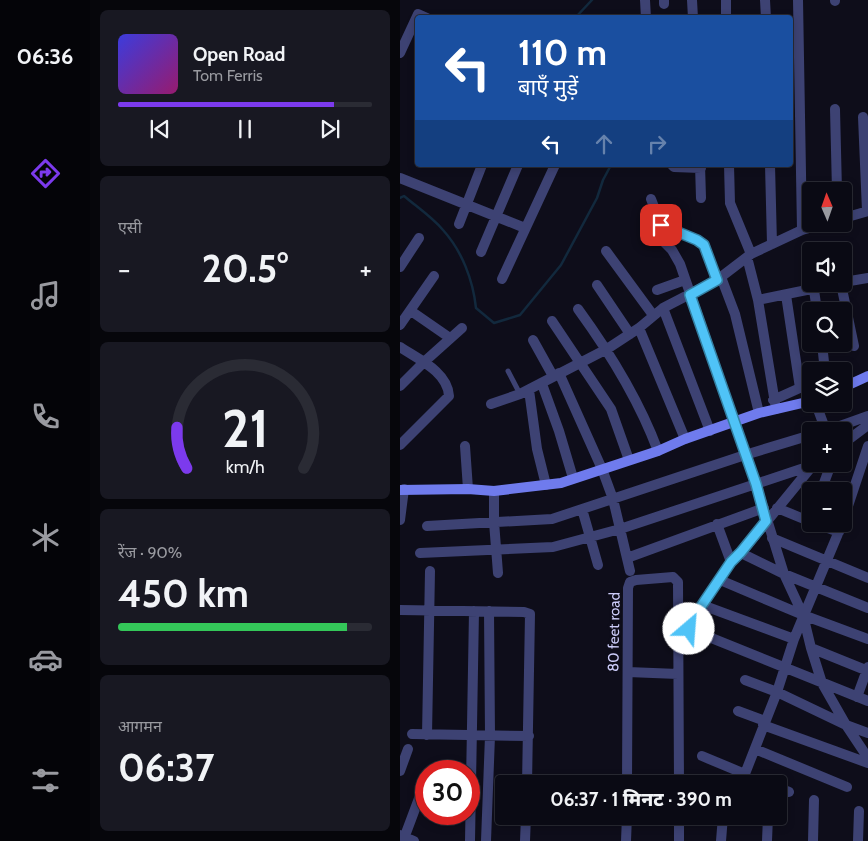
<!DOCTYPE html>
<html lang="hi">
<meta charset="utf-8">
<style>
:root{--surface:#0a0a14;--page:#181822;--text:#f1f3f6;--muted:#999aa0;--line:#2a2b34;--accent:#7c3aed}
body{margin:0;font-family:Cabin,"Noto Sans Devanagari",sans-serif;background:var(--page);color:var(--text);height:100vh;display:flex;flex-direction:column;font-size:19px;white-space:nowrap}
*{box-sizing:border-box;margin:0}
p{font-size:16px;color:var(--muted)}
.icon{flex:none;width:28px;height:28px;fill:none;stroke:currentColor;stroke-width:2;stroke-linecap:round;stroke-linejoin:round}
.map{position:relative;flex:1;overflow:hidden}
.sheet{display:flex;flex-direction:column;gap:10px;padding:10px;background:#06060b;width:310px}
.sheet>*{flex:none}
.hud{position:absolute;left:15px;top:15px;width:378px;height:152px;border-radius:5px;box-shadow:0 2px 8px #0003,0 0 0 1px var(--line);background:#1a4fa0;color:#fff;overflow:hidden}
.needle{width:32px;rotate:358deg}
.fabs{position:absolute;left:402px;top:182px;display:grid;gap:10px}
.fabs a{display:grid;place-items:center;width:50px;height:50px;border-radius:5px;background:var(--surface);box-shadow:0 2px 8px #0003,0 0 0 1px var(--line);font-size:25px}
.speed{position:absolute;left:15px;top:760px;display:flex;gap:10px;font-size:25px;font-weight:700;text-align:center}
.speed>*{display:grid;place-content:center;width:65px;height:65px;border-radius:50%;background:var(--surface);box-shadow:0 2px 8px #0003,0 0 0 1px var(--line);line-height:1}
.speed .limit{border:8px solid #d22;background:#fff;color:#111}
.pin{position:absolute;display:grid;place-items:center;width:42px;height:42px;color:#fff;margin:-21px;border-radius:10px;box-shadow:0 2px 8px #0006}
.me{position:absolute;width:55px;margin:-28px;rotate:27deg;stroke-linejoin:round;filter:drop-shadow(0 0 4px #0008)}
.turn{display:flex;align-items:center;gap:18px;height:105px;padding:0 20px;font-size:22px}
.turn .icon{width:65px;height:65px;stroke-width:2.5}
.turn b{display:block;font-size:35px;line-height:42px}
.lanes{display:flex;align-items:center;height:48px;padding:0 20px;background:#0003;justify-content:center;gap:25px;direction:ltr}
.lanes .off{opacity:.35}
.big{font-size:38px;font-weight:800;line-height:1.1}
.sheet .tile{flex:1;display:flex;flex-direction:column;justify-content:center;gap:8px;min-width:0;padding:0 18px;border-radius:8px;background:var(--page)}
.sheet .dial{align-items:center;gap:0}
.dial svg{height:130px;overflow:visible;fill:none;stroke:var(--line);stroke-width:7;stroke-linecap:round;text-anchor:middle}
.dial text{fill:var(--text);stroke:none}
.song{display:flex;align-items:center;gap:15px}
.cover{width:60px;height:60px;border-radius:8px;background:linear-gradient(135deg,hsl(240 70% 55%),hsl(320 70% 35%))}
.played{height:5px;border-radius:2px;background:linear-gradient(90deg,var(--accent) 85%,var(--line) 85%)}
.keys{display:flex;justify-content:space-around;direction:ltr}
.heat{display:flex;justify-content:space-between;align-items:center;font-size:28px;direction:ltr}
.charge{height:8px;border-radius:4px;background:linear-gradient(90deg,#34c759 90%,var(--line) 0)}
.trip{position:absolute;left:95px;top:775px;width:292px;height:50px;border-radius:5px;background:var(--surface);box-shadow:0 2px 8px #0003,0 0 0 1px var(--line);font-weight:800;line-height:50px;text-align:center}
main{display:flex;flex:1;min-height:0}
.tabs{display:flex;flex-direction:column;width:90px;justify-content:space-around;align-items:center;background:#040408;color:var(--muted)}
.tabs .icon{width:35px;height:35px}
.tabs .active{color:var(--accent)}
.tabs b{font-size:22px;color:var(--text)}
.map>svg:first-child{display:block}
</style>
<main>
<nav class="tabs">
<b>06:36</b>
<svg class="icon active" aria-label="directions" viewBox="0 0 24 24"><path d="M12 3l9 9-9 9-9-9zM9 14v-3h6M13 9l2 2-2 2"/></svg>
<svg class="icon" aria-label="music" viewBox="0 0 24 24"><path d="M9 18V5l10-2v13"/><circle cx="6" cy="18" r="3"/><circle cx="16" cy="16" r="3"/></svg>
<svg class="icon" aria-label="phone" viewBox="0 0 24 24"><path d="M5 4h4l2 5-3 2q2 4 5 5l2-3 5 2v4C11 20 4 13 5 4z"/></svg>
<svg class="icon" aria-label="climate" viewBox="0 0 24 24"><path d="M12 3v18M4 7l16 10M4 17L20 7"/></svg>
<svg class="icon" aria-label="car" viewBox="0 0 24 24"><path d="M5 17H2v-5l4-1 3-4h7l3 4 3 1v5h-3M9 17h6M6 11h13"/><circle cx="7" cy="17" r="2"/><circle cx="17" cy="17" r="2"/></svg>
<svg class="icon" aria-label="filters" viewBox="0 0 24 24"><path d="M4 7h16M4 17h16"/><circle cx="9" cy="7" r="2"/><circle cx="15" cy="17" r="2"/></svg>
</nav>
<section class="sheet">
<div class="tile">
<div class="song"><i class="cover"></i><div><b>Open Road</b><p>Tom Ferris</p></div></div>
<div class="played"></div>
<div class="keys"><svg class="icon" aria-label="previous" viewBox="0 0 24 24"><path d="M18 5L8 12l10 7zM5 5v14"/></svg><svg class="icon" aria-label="pause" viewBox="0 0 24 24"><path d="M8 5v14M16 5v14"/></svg><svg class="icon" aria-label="next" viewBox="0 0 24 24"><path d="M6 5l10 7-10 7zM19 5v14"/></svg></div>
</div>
<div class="tile"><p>एसी</p>
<div class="heat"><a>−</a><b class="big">20.5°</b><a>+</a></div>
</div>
<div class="tile dial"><svg viewBox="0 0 100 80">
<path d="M14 69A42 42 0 1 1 86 69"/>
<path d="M14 69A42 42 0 0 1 8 44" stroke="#7c3aed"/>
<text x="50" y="56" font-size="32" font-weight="700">21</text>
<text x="50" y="72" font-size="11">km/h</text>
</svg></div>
<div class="tile"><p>रेंज · 90%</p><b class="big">450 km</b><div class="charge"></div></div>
<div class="tile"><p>आगमन</p><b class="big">06:37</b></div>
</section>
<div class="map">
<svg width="468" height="841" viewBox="0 0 468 841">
<rect width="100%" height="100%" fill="#0e0d1a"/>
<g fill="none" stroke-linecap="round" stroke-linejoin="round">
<path stroke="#12293d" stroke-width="2.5" d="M175 18 192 0
M0 198 4 196C17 207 32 217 43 230 62 251 73 280 76 308L94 323 120 315 161 265 197 198 203 180 211 165"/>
<path stroke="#3d4273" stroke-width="5" d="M108 371 120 394"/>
<path stroke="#3d4273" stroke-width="10" d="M245 0 246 18
M264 0V4
M292 0 293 18
M326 0V18
M365 0 366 18
M398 0 402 230
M435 1V0
M0 53 18 14 27 18
M435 109 437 191
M463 117 467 211
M272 165 274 167 301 168
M300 165 301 198
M329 165 330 203 351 254
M370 165 372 244
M0 178 125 228
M251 199 261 225 297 240 304 245 317 280
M444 218 468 211
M59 224 82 165
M254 232 272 250 280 264 356 484 384 574 403 615 411 648 422 683 446 725 468 758
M206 251 253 315
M81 252 118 165
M347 257 358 300 376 409
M0 267 19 238
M321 277 335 314 359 413
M102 279 155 165
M444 282 468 278
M441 284 454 346
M197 285 230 334
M257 290 285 280
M414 290 417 311
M386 295 400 388
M358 300 436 284
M263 308 310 431
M178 309C210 353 239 400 258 451
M11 311 50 338
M152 321 211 409 229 460
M0 325 34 276
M239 328 285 439
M133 340 153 376
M422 344 425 371
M0 347C18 359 48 372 49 396L0 445
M159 373 202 469 213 499 230 571
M142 384 159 431 173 478
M0 386 24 362 62 328
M129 390 137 449 146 485
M373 400 411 383
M91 404 120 394 207 349 239 328 263 308 317 280 351 254 402 230 423 224
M416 404 426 431
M426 431 468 416
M444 443 468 425
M65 446 68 489
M413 465 341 553 331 562 302 605 289 629 468 701
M94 491V522L98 573
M421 491 431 464
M377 508 411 522
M182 509 198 565
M444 518 468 446
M0 520 4 489
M317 524 331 562
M417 524 439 532
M27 526 152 519 345 455 411 435
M372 538 468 578
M20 553 153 547 220 529 413 465
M341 553 384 574 468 608
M227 558 364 508
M320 580 403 615 468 639
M302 605 394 639
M0 610 124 612 130 614 127 784
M411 648 468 671
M228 672 278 674
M345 680 377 692 446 725 468 733
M457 697 468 667
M338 711 365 721
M363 725 468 763
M12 734 129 736
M27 735 30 571
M355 749 447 787
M302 756 345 774
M0 771 8 749
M344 776 366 784
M227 784 228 588 230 582 236 580 273 577 278 582 279 784
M341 784 377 692 394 639 442 524
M379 788 389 792
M279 816V841
M0 835 14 841
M3 841 24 785
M70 841 74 611
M86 841 90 736 89 611
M125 841 126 816
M226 841 227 816
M321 841 323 816
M367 841 368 816
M413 841 414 800
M458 841 459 811"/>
<path stroke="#6f7bed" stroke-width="10" d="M444 387 468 376
M0 490 68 489 94 491 161 483 258 451 285 439 359 413 411 401"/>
</g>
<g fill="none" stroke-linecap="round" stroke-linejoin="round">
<g stroke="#337fa1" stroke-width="12">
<path id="route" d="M261 225 297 240 304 245 317 280 290 295 356 484 366 521 341 552 331 562 302 605 289 629"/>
</g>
<use href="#route" stroke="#4fc3f7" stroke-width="9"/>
</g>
<g text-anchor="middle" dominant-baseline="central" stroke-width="5" stroke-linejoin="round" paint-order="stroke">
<g font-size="15" fill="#ccccf9" stroke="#0e0d1a">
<text transform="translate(214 632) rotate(-89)">80 feet road</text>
</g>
</g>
</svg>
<div class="fabs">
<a><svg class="needle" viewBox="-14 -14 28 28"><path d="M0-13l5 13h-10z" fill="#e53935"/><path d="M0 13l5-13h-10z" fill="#999aa0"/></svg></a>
<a><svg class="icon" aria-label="sound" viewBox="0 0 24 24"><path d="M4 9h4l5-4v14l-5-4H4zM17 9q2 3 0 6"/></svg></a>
<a><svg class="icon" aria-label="search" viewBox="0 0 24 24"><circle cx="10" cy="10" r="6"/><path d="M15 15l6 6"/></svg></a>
<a><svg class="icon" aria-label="layers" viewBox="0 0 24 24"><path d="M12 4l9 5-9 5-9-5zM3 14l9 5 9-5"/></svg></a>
<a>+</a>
<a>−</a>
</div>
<div class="speed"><div class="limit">30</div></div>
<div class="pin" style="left:261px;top:225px;background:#d93025"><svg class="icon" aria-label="arrive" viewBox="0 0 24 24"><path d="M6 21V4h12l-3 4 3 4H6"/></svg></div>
<svg class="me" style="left:289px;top:629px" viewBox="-20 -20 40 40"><circle r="19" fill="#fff"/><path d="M0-13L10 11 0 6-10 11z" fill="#4fc3f7"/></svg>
<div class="trip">06:37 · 1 मिनट · 390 m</div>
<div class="hud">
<div class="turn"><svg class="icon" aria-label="left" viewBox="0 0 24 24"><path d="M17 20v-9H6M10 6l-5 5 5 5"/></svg><div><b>110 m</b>बाएँ मुड़ें</div></div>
<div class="lanes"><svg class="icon" aria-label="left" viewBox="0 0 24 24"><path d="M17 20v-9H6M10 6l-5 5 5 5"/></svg><svg class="icon off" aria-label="ahead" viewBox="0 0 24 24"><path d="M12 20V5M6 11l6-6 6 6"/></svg><svg class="icon off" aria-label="right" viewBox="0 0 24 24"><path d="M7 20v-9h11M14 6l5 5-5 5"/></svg></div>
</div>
</div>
</main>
